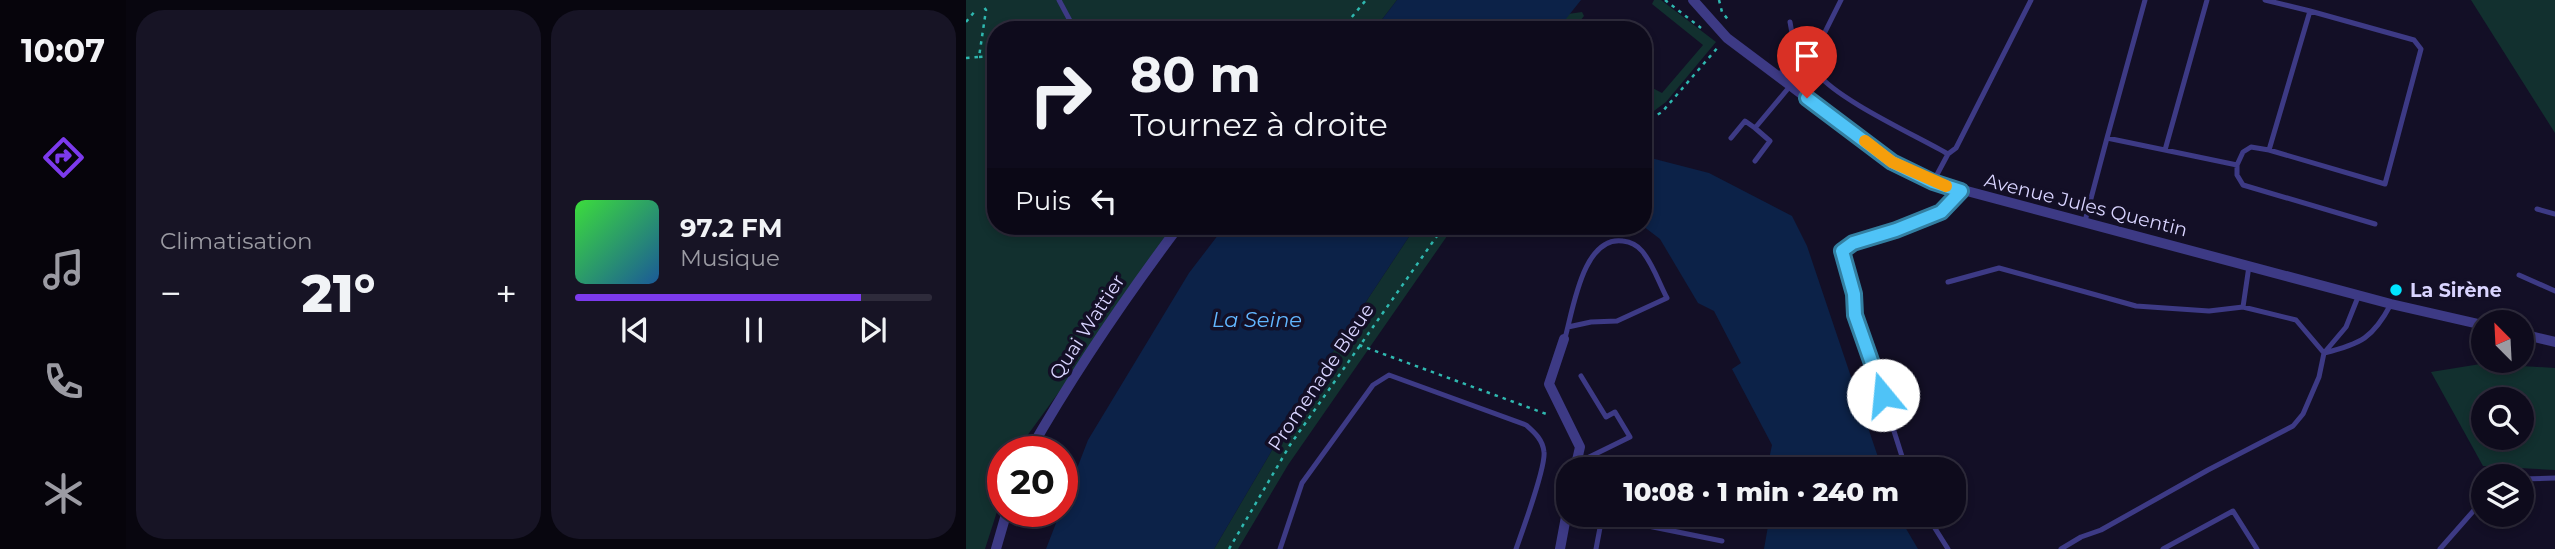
<!DOCTYPE html>
<html lang="fr">
<meta charset="utf-8">
<style>
:root{--surface:#0e0b1c;--page:#171425;--text:#f1f3f6;--muted:#9b9ba3;--line:#2e2b3b;--accent:#7c3aed}
body{margin:0;font-family:Montserrat,sans-serif;background:var(--page);color:var(--text);height:100vh;display:flex;flex-direction:column;font-size:26px;white-space:nowrap}
*{box-sizing:border-box;margin:0}
p{font-size:23px;color:var(--muted)}
.icon{flex:none;width:38px;height:38px;fill:none;stroke:currentColor;stroke-width:2;stroke-linecap:round;stroke-linejoin:round}
.map{position:relative;flex:1;overflow:hidden}
.panel{display:flex;flex-direction:column;gap:10px;padding:10px;background:#08060f;width:840px}
.panel>*{flex:none}
.hud{position:absolute;left:21px;top:21px;width:665px;height:214px;border-radius:28px;box-shadow:0 4px 10px #0003,0 0 0 2px var(--line);background:#0e0b1c;color:var(--text);overflow:hidden}
.needle{width:46px;rotate:336deg}
.fabs{position:absolute;left:1505px;top:310px;display:grid;gap:14px}
.fabs a{display:grid;place-items:center;width:63px;height:63px;border-radius:50%;background:var(--surface);box-shadow:0 4px 10px #0003,0 0 0 2px var(--line);font-size:35px}
.speed{position:absolute;left:21px;top:436px;display:flex;gap:14px;font-size:35px;font-weight:700;text-align:center}
.speed>*{display:grid;place-content:center;width:91px;height:91px;border-radius:50%;background:var(--surface);box-shadow:0 4px 10px #0003,0 0 0 2px var(--line);line-height:1}
.speed .limit{border:10px solid #d22;background:#fff;color:#111}
.pin{position:absolute;display:grid;place-items:center;width:60px;height:60px;color:#fff;margin:-72px -30px;border-radius:50% 50% 50% 0;rotate:-45deg;box-shadow:0 0 7px #0007}
.pin .icon{rotate:45deg}
.me{position:absolute;width:77px;margin:-38px;rotate:343deg;stroke-linejoin:round;filter:drop-shadow(0 0 5px #0008)}
.turn{display:flex;align-items:center;gap:24px;height:147px;padding:0 28px;font-size:32px}
.turn .icon{width:91px;height:91px;stroke-width:2.5}
.turn b{display:block;font-size:49px;line-height:60px}
.then{display:flex;align-items:center;height:66px;padding:0 28px;background:#0003;gap:14px;font-size:26px}
.big{font-size:52px;font-weight:800;line-height:1.1}
.panel .tile{flex:1;display:flex;flex-direction:column;justify-content:center;gap:10px;min-width:0;padding:0 24px;border-radius:28px;background:var(--page)}
.song{display:flex;align-items:center;gap:21px}
.cover{width:84px;height:84px;border-radius:10px;background:linear-gradient(135deg,hsl(120 70% 55%),hsl(210 70% 35%))}
.played{height:7px;border-radius:4px;background:linear-gradient(90deg,var(--accent) 80%,var(--line) 80%)}
.keys{display:flex;justify-content:space-around;direction:ltr}
.heat{display:flex;justify-content:space-between;align-items:center;font-size:38px;direction:ltr}
.panel .tiles{flex:1;display:grid;gap:10px;grid-template-columns:repeat(2,1fr)}
.trip{position:absolute;left:590px;top:457px;width:410px;height:70px;border-radius:28px;background:var(--surface);box-shadow:0 4px 10px #0003,0 0 0 2px var(--line);font-weight:800;line-height:70px;text-align:center}
main{display:flex;flex:1;min-height:0}
.dock{display:flex;flex-direction:column;width:126px;justify-content:space-around;align-items:center;background:#06040b;color:var(--muted)}
.dock .icon{width:49px;height:49px}
.dock .on{color:var(--accent)}
.dock b{font-size:32px;color:var(--text)}
.map>svg:first-child{display:block}
</style>
<main>
<nav class="dock">
<b>10:07</b>
<svg class="icon on" aria-label="directions" viewBox="0 0 24 24"><path d="M12 3l9 9-9 9-9-9zM9 14v-3h6M13 9l2 2-2 2"/></svg>
<svg class="icon" aria-label="music" viewBox="0 0 24 24"><path d="M9 18V5l10-2v13"/><circle cx="6" cy="18" r="3"/><circle cx="16" cy="16" r="3"/></svg>
<svg class="icon" aria-label="phone" viewBox="0 0 24 24"><path d="M5 4h4l2 5-3 2q2 4 5 5l2-3 5 2v4C11 20 4 13 5 4z"/></svg>
<svg class="icon" aria-label="climate" viewBox="0 0 24 24"><path d="M12 3v18M4 7l16 10M4 17L20 7"/></svg>
</nav>
<section class="panel">
<div class="tiles">
<div class="tile"><p>Climatisation</p>
<div class="heat"><a>−</a><b class="big">21°</b><a>+</a></div>
</div>
<div class="tile">
<div class="song"><i class="cover"></i><div><b>97.2 FM</b><p>Musique</p></div></div>
<div class="played"></div>
<div class="keys"><svg class="icon" aria-label="previous" viewBox="0 0 24 24"><path d="M18 5L8 12l10 7zM5 5v14"/></svg><svg class="icon" aria-label="pause" viewBox="0 0 24 24"><path d="M8 5v14M16 5v14"/></svg><svg class="icon" aria-label="next" viewBox="0 0 24 24"><path d="M6 5l10 7-10 7zM19 5v14"/></svg></div>
</div>
</div>
</section>
<div class="map">
<svg width="1589" height="549" viewBox="0 0 1589 549">
<rect width="100%" height="100%" fill="#130f26"/>
<path fill="#12302f" fill-rule="evenodd" d="M0 0H431L408 30H30V226H214L50 451 37 452V493L19 549H0Z
M688 0H695L750 42 700 102 677 119V83L696 93 737 45 686 4Z
M1505 0H1589V133Z
M616 12 618 16 607 30H591L602 14Z
M450 226H488L322 465 272 549H248L339 394Z
M1533 361 1538 365 1589 368V470L1517 466 1465 372ZM1517 399H1556V438H1517Z"/>
<path fill="#0c2248" d="M431 0H615L591 30H408Z
M677 156 743 173 826 216 841 246 916 469H801L806 445 766 369 775 363 748 311 732 303 694 239 677 226Z
M259 226H450L339 394 248 549H80L122 440 223 273Z
M804 515H932L952 549H798Z"/>
<g fill="none" stroke-linecap="round" stroke-linejoin="round">
<path stroke="#2fb8b0" stroke-width="2.5" stroke-dasharray="3.5 5" stroke-linecap="butt" d="M699 0 735 28
M753 0 756 12 764 22
M0 22 9 11
M375 30 400 0
M13 57 30 56
M0 58 13 57 20 10 17 6
M677 123 696 112 753 46
M393 345 583 415
M263 549 324 445 478 226"/>
<path stroke="#3d3a85" stroke-width="5" d="M93 0 109 30
M875 0 846 58C847 63 848 68 851 73 872 100 949 135 982 154
M1299 0 1344 11
M813 76C826 58 829 44 824 22
M765 138 779 121 789 128 825 85
M1141 138 1179 0
M1199 150 1241 0
M1303 150 1344 11 1448 40 1455 49 1419 184 1303 150 1285 147 1277 152 1271 165V175L1277 185 1409 224
M789 161 804 141 789 128
M967 182 982 154 990 148 1065 0
M1571 209 1589 214
M1119 221 1141 138 1271 165
M1553 275 1589 291
M982 282 1033 268 1170 306 1243 311 1277 307 1330 320 1358 353C1395 344 1407 338 1425 304
M1277 307 1283 266
M599 338C607 310 617 235 657 241 665 242 671 245 676 251 687 264 693 283 701 298L651 321 625 322 602 327
M611 463 664 437 649 412 640 417 615 376
M940 469 901 346 889 315 888 294 876 251 887 243 930 230 975 212 994 191
M1556 479 1589 478
M623 514 756 541
M960 514 982 549
M314 549 336 483 407 385 423 375 560 425C569 433 577 440 578 452 580 467 556 532 550 549
M630 549 636 517
M1095 549 1115 537 1135 530 1242 470 1327 426 1337 414 1353 377 1358 353 1380 327 1392 297
M1197 549 1267 511 1291 549
M1474 549 1517 500"/>
<path stroke="#3d3a85" stroke-width="10" d="M727 0 761 38 926 162 967 182 1425 304 1517 325
M1556 334 1589 342
M598 339 583 384 614 447 609 469
M63 452C108 373 159 298 213 226
M30 549 41 511
M594 549 602 506"/>
</g>
<g fill="none" stroke-linecap="round" stroke-linejoin="round">
<g stroke="#337fa1" stroke-width="18">
<path id="route" d="M841 98 926 162 967 182 995 191 975 212 930 230 887 243 876 251 888 294 889 315 917 395"/>
</g>
<use href="#route" stroke="#4fc3f7" stroke-width="12"/>
<path stroke="#f59e0b" stroke-width="12" d="M899 141 926 162 980 186"/>
</g>
<circle fill="#00e5ff" stroke="#130f26" stroke-width="2.5" cx="1430" cy="290" r="7"/>
<g text-anchor="middle" dominant-baseline="central" stroke-width="7" stroke-linejoin="round" paint-order="stroke">
<g font-size="19" fill="#d9d4ff" stroke="#130f26">
<text transform="translate(1120 205) rotate(14)">Avenue Jules Quentin</text>
<text transform="translate(121 327) rotate(-57)">Quai Wattier</text>
<text transform="translate(355 377) rotate(-56)">Promenade Bleue</text>
</g>
<g font-size="19" font-weight="bold" fill="#d9d4ff" stroke="#130f26" text-anchor="start">
<text x="1444" y="290">La Sirène</text>
</g>
<g font-size="21" font-style="italic" fill="#62b6ff" stroke="#130f26">
<text x="291" y="319">La Seine</text>
</g>
</g>
</svg>
<div class="fabs">
<a><svg class="needle" viewBox="-14 -14 28 28"><path d="M0-13l5 13h-10z" fill="#e53935"/><path d="M0 13l5-13h-10z" fill="#9b9ba3"/></svg></a>
<a><svg class="icon" aria-label="search" viewBox="0 0 24 24"><circle cx="10" cy="10" r="6"/><path d="M15 15l6 6"/></svg></a>
<a><svg class="icon" aria-label="layers" viewBox="0 0 24 24"><path d="M12 4l9 5-9 5-9-5zM3 14l9 5 9-5"/></svg></a>
</div>
<div class="speed"><div class="limit">20</div></div>
<div class="pin" style="left:841px;top:98px;background:#d93025"><svg class="icon" aria-label="arrive" viewBox="0 0 24 24"><path d="M6 21V4h12l-3 4 3 4H6"/></svg></div>
<svg class="me" style="left:917px;top:395px" viewBox="-20 -20 40 40"><circle r="19" fill="#fff"/><path d="M0-13L10 11 0 6-10 11z" fill="#4fc3f7"/></svg>
<div class="trip">10:08 · 1 min · 240 m</div>
<div class="hud">
<div class="turn"><svg class="icon" aria-label="right" viewBox="0 0 24 24"><path d="M7 20v-9h11M14 6l5 5-5 5"/></svg><div><b>80 m</b>Tournez à droite</div></div>
<div class="then">Puis<svg class="icon" aria-label="left" viewBox="0 0 24 24"><path d="M17 20v-9H6M10 6l-5 5 5 5"/></svg></div>
</div>
</div>
</main>
